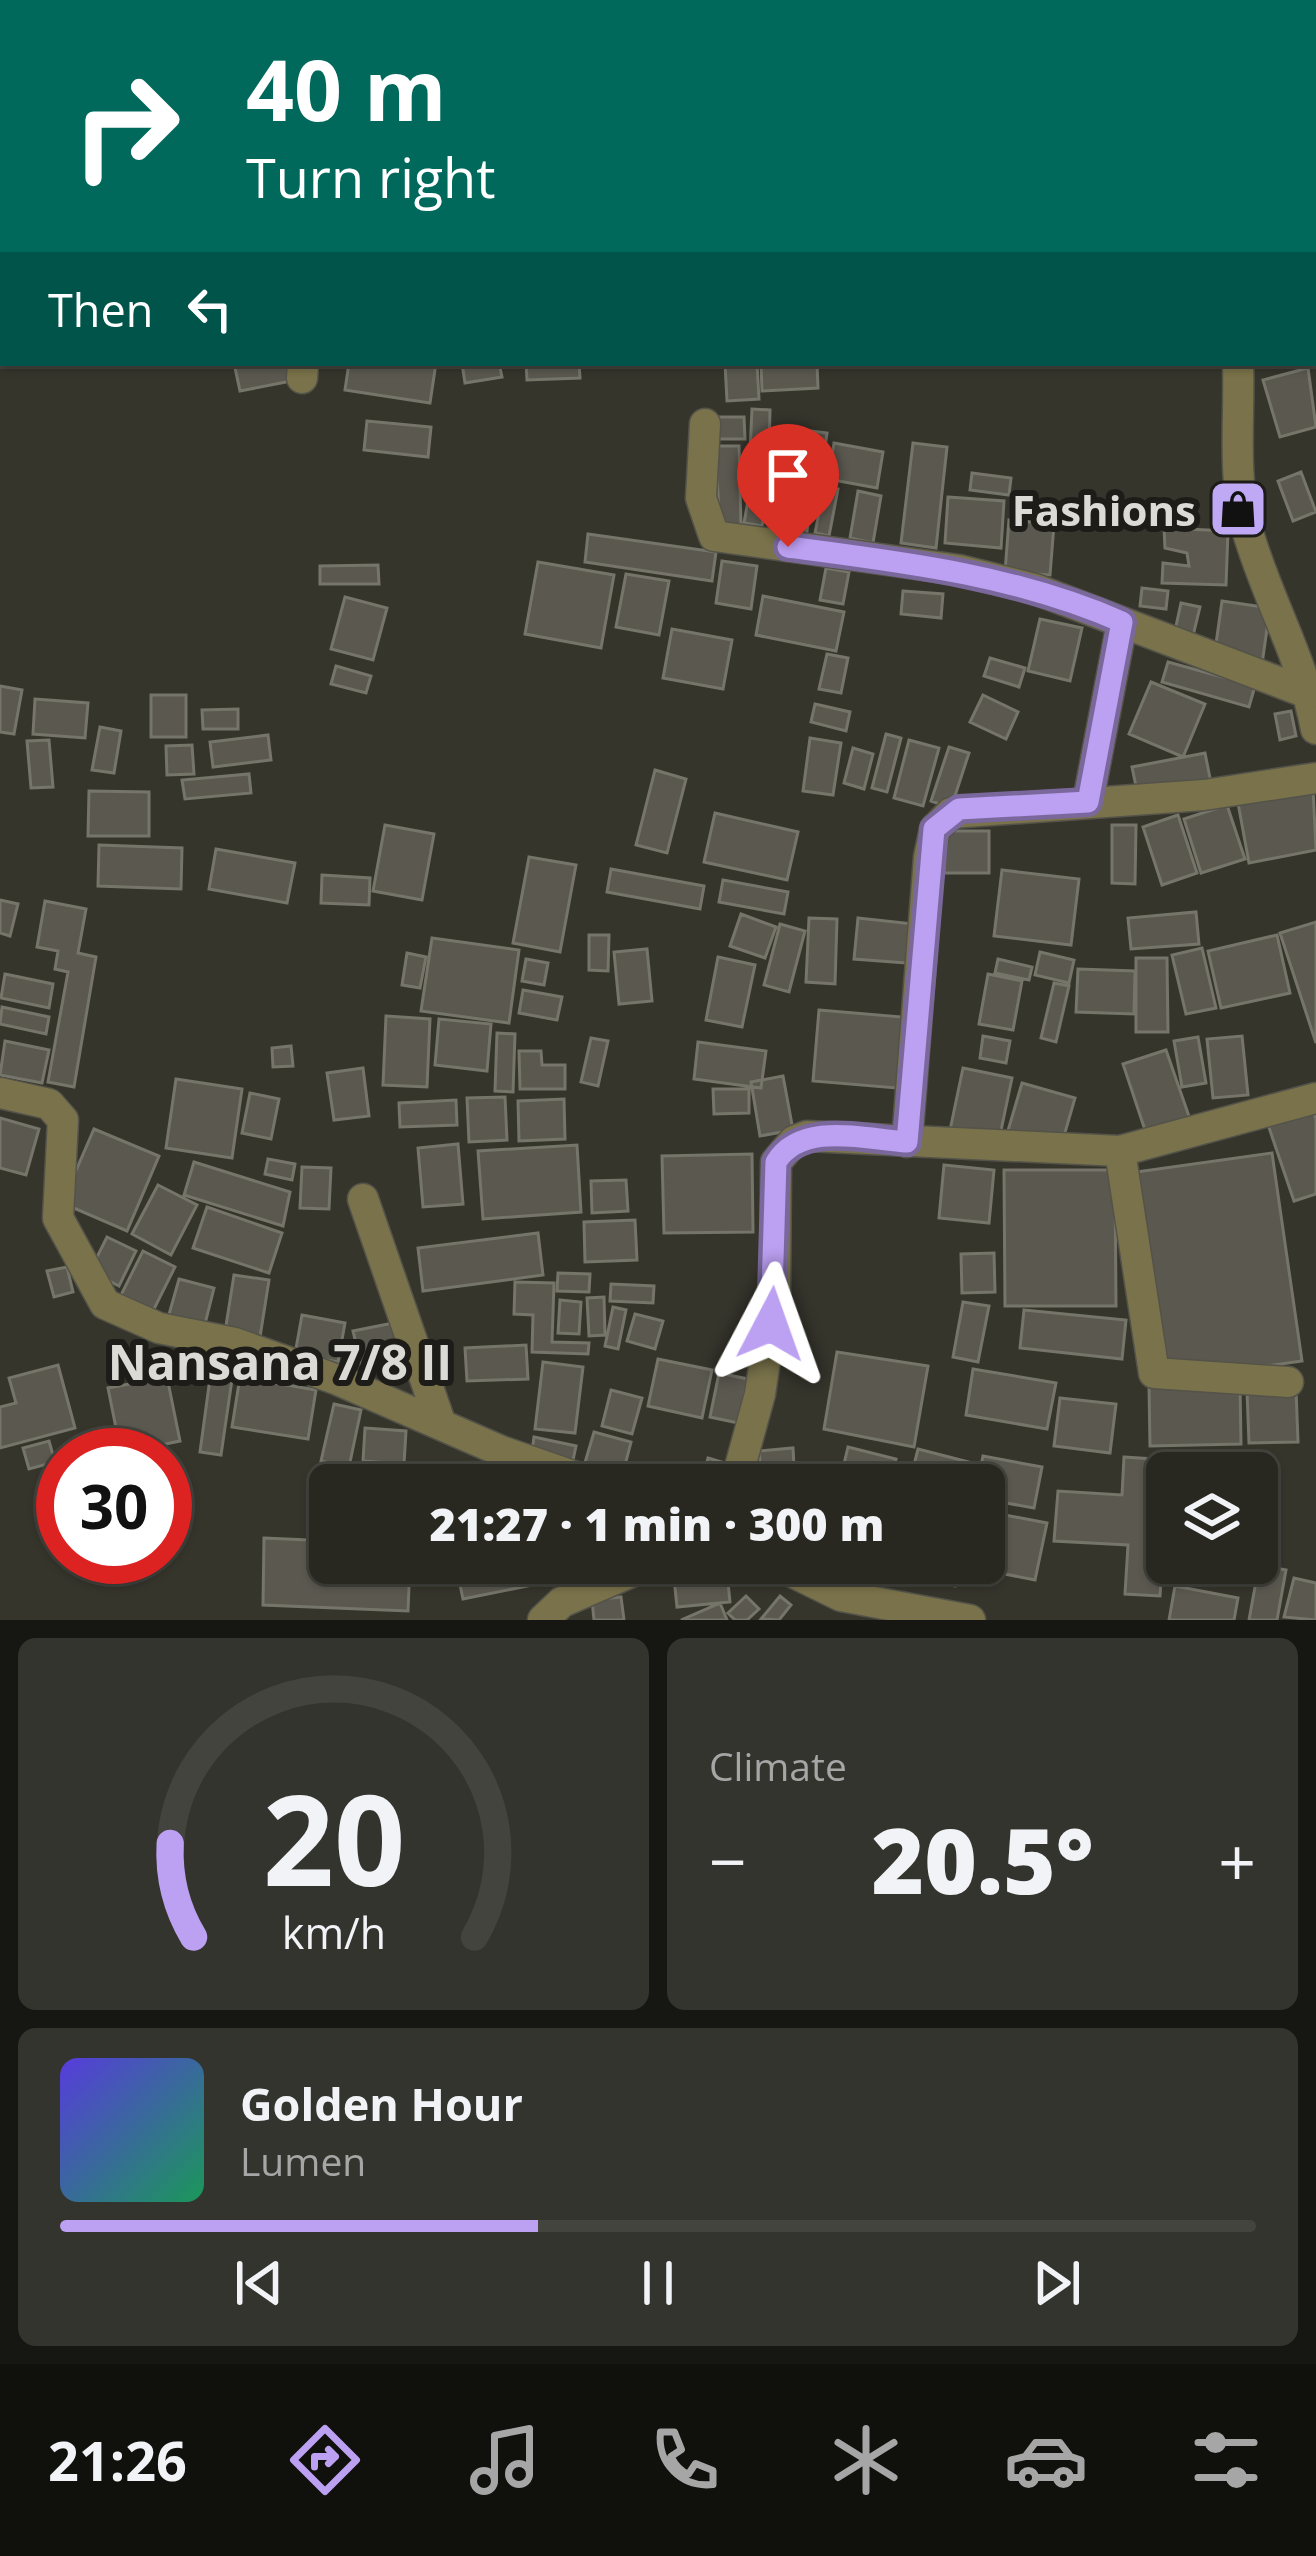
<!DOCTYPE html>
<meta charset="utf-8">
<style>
:root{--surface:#282821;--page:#34342e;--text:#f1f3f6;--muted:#a5a6a5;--line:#44443f;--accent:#bca0f2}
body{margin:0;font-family:"Open Sans",sans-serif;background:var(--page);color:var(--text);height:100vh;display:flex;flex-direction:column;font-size:45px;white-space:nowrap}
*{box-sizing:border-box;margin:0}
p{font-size:39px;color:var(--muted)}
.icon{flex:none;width:66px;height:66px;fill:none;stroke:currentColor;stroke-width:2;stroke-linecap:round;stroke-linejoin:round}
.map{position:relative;height:1620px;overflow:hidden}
.panel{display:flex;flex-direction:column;gap:18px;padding:18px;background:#161612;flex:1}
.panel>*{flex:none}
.guide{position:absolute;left:0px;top:0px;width:1317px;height:366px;box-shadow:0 3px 9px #0004,0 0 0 3px var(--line);background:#00695c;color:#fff;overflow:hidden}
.buttons{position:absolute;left:1146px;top:1452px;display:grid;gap:24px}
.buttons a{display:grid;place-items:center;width:132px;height:132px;border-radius:18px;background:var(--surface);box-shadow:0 3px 9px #0004,0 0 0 3px var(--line);font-size:60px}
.speed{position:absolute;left:36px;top:1428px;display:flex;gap:24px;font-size:60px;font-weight:700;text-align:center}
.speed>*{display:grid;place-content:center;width:156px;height:156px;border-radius:50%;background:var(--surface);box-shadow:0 3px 9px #0004,0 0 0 3px var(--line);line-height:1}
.speed .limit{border:18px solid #d22;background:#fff;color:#111}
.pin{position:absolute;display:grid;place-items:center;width:102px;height:102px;color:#fff;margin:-123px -51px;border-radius:50% 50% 50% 0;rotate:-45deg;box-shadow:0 0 12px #0007}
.pin .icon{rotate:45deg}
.me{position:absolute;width:132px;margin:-66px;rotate:4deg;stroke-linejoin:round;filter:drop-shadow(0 0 9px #0008)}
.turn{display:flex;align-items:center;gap:42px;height:252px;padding:0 48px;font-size:54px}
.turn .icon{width:156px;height:156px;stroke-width:2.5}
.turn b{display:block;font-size:84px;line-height:102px}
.then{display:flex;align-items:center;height:114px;padding:0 48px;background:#0003;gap:24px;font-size:45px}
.big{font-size:90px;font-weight:800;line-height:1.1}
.panel .tile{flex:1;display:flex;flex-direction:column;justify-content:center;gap:18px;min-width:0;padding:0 42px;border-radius:18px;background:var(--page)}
.panel .dial{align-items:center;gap:0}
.dial svg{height:312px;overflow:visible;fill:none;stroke:var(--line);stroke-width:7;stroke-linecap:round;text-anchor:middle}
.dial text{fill:var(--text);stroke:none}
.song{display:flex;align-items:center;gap:36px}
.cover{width:144px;height:144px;border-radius:18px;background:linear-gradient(135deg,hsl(250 70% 55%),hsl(150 70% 35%))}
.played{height:12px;border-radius:6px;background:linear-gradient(90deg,var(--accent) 40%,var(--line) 40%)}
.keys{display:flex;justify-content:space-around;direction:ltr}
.heat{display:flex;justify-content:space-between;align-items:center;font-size:66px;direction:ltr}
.panel .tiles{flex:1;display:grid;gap:18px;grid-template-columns:1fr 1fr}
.tile:last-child{grid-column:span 2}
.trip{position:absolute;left:309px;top:1464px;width:696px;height:120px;border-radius:18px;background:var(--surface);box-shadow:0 3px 9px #0004,0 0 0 3px var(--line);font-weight:800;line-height:120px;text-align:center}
.tabs{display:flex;height:192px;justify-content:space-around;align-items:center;background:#10100d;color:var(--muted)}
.tabs .icon{width:84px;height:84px}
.tabs .selected{color:var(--accent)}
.tabs b{font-size:54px;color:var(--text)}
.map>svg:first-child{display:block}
</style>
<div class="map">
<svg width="1316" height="1620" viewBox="0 0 1316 1620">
<rect width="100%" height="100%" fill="#36352c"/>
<path fill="#5a584f" stroke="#76756a" stroke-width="3" d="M234 363H287L291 381 240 391Z
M349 363H436L430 403 345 390Z
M462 363H499L502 377 465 383Z
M526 363H579L580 378 527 380Z
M725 363H757L759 399 727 401Z
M761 363H817L818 388 762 391Z
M1308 368 1316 427 1280 437 1263 380Z
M752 409 770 410 769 453 750 452Z
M717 417H744L745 439H717Z
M367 421 431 427 428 457 364 450Z
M803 430 827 433 821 477 797 474Z
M834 443 883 452 877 488 828 479Z
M913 443 947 447 936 548 901 543Z
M715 446H739L741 525 720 526Z
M1301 472 1316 512 1293 521 1278 481Z
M972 473 1011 478 1009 495 970 490Z
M752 478 769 482 762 526 744 523Z
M774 483 813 488 806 538 768 534Z
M824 487 838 489 829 536 815 533Z
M858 491 881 496 873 543 850 538Z
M948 497 1004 501 1001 548 945 543Z
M1009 520 1054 524 1050 575 1005 572Z
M1164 528 1228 531 1226 585 1162 583 1163 563 1189 566 1187 553 1165 548Z
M588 534 716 552 712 581 585 562Z
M722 561 757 566 751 609 716 603Z
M538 562 614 575 601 648 525 634Z
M378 565 379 584H320V566Z
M826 568 849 572 843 604 820 600Z
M626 574 669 581 659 635 616 627Z
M1142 588 1168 591 1166 609 1140 606Z
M903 591 943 594 941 618 901 614Z
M763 596 844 612 836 651 756 635Z
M345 597 387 608 373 660 331 649Z
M1222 601 1270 608 1262 664 1214 658Z
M1181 603 1200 607 1191 644 1173 640Z
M1040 619 1082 628 1070 681 1028 671Z
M672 629 732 640 723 689 663 678Z
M827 654 848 658 841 693 819 689Z
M990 658 1025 668 1019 687 984 676Z
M1168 662 1255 686 1249 707 1162 682Z
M336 666 371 676 366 693 331 684Z
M1151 682 1205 704 1183 757 1129 734Z
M0 686 22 690 14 734 0 732Z
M151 695H186V737H151Z
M983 695 1018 712 1006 739 970 722Z
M35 699 88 703 85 738 33 734Z
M815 704 850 712 846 731 811 722Z
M238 709V729H203L202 710Z
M1291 711 1296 736 1280 740 1275 714Z
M100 727 121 731 114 773 92 770Z
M886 734 901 738 887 792 872 788Z
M268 735 271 760 213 767 210 742Z
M810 738 841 743 833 795 803 791Z
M49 740 53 787 31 788 27 741Z
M909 740 939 748 923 806 894 798Z
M192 745 194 774 167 775 166 746Z
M949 747 969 753 951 808 931 801Z
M853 748 873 754 864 789 844 783Z
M1205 753 1211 783 1138 796 1132 767Z
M655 770 686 779 667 853 636 845Z
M249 774 251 793 185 799 182 780Z
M1313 789 1316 850 1249 863 1238 803Z
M89 791 149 792V836H88Z
M1227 805 1245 859 1201 873 1184 819Z
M715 813 798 832 787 880 704 862Z
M1178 815 1197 873 1162 885 1143 827Z
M385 825 434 834 422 900 373 891Z
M1112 825H1136L1135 884 1112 883Z
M944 831H989V873H944Z
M99 845 182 848 181 889 98 886Z
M216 849 295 863 287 903 209 889Z
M529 857 576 865 560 952 513 943Z
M611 869 704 886 700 909 607 892Z
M1002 870 1079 879 1071 945 994 936Z
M322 875 370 878 369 905 321 903Z
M723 880 788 892 784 914 719 902Z
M0 900 18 904 10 936 0 933Z
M45 901 86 909 78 953 96 957 74 1087 48 1082 68 972 55 969 58 951 37 947Z
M1196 912 1199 944 1131 949 1128 918Z
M741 914 776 927 765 958 730 946Z
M809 918 837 919 835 984 806 982Z
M858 918 923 925 919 964 854 959Z
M1316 922V1043L1280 933Z
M780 924 805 931 789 992 764 985Z
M589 935H609L608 971 589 970Z
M1277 935 1290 993 1221 1008 1208 951Z
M432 938 519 950 509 1023 421 1011Z
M1202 948 1216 1008 1186 1014 1172 955Z
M647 949 652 1001 619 1004 614 952Z
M1040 952 1074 960 1069 983 1035 975Z
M407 953 426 957 420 988 402 985Z
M718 957 755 965 742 1027 706 1020Z
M1136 958H1167L1168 1032H1136Z
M526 959 548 963 544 985 522 981Z
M998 959 1032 967 1029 980 995 973Z
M1078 969 1135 971 1134 1014 1076 1012Z
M5 974 53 984 49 1008 1 998Z
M988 974 1022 981 1013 1030 979 1024Z
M1054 983 1069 986 1056 1042 1041 1038Z
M523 990 562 997 557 1020 519 1013Z
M2 1007 49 1017 46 1034 0 1024Z
M819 1010 914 1018 908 1089 813 1081Z
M386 1016 430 1019 427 1087 383 1085Z
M439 1019 491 1024 487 1071 435 1065Z
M497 1033 515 1034 513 1092 495 1091Z
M983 1036 1010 1041 1006 1063 980 1058Z
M1242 1036 1248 1095 1213 1098 1207 1039Z
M1198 1037 1206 1083 1182 1087 1174 1041Z
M591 1038 608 1041 598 1086 581 1082Z
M5 1041 49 1050 42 1083 0 1075Z
M698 1042 766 1051 761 1088 694 1079Z
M291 1046 293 1066 273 1067 272 1048Z
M1166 1050 1191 1122 1147 1136 1123 1064Z
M519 1051H541L542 1065H565V1089H520Z
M363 1068 369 1116 334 1120 327 1073Z
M963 1068 1012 1078 998 1145 949 1135Z
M783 1076 793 1130 760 1136 751 1082Z
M176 1079 242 1089 232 1158 166 1148Z
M1022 1083 1075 1098 1060 1150 1007 1134Z
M713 1089H749V1113L714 1114Z
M1307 1092 1316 1119V1194L1294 1201 1262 1107Z
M250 1093 279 1099 271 1139 242 1133Z
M505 1097 507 1140 469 1142 467 1098Z
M564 1099 565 1139 519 1141 518 1101Z
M456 1100 457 1125 400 1127 399 1103Z
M0 1118 39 1129 26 1175 0 1168Z
M94 1129 159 1156 127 1231 62 1203Z
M458 1144 463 1204 423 1207 418 1148Z
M577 1145 581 1212 483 1219 478 1151Z
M1272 1153 1302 1361 1153 1382 1122 1174Z
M752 1154 753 1232 664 1233 662 1156Z
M268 1159 295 1164 292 1180 265 1174Z
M194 1162 290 1192 283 1226 184 1195Z
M944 1165 994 1170 989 1223 939 1218Z
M302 1167 331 1168 329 1209 300 1208Z
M1004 1170H1115L1116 1306H1005Z
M626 1180 628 1211 592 1213 591 1181Z
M158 1185 197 1205 171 1255 132 1234Z
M207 1207 282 1233 269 1273 193 1248Z
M635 1220 637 1260 585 1262 584 1222Z
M538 1233 543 1275 423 1291 418 1248Z
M107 1237 136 1251 119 1286 90 1271Z
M143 1251 175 1267 152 1313 120 1297Z
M994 1253 995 1292 962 1293 961 1254Z
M67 1267 73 1292 54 1297 47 1271Z
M558 1273 590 1274 589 1292 557 1291Z
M234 1275 269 1280 260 1337 225 1332Z
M179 1279 214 1288 204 1328 168 1318Z
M515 1282 554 1283 552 1342 589 1343 588 1354 532 1352 533 1315 514 1314Z
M611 1284 654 1286 653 1303 610 1301Z
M604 1297 605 1335 589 1336 587 1298Z
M560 1300 581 1302 579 1334 558 1333Z
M963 1302 989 1306 978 1362 953 1357Z
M613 1307 626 1310 618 1349 605 1346Z
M1024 1310 1126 1320 1122 1359 1020 1348Z
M635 1314 663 1321 655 1349 627 1341Z
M302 1315 345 1323 338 1362 295 1354Z
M398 1322 407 1363 363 1373 353 1331Z
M526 1345 528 1379 467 1381 465 1348Z
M837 1352 928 1366 914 1447 824 1429Z
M213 1356 235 1359 221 1455 200 1452Z
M658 1359 712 1370 702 1418 648 1406Z
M543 1362 583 1367 575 1433 535 1429Z
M58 1365 75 1428 0 1448V1407L16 1403 9 1378Z
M973 1369 1056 1383 1047 1429 966 1415Z
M719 1373 748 1379 738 1423 710 1417Z
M167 1377 180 1441 121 1453 108 1388Z
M240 1377 316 1390 308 1439 232 1427Z
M1240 1384 1241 1444 1150 1446 1149 1386Z
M1296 1389 1298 1442 1249 1443 1247 1391Z
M611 1390 642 1398 632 1434 602 1426Z
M1060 1398 1116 1404 1110 1453 1054 1446Z
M334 1404 361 1410 349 1467 321 1461Z
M365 1428 406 1431 404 1464 363 1461Z
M594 1432 631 1442 622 1477 584 1466Z
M534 1437 576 1446 572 1465 531 1457Z
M49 1441 55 1462 29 1469 23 1448Z
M848 1447 896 1459 889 1485H839Z
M793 1448 795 1485H762L759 1451Z
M918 1449 969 1462 963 1485 910 1481Z
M1174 1455H1238L1237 1473H1174Z
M983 1456 1042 1467 1034 1508 984 1499V1485H977Z
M1124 1457 1169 1460 1160 1596 1125 1594 1128 1545 1054 1541 1058 1491 1122 1495Z
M708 1458 725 1463 720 1484 702 1480Z
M809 1466 835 1473 832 1485H805Z
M472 1470 473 1485H436L434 1474Z
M984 1511 1047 1523 1035 1580 964 1566 984 1563Z
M264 1538 330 1541V1563H410L408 1611 263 1605Z
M501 1563H533L537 1584 463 1599 458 1575Z
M726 1563 730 1602 677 1607 673 1568Z
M922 1563H959L955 1586 919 1579Z
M1259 1565 1286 1570 1277 1620H1249Z
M1294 1578 1316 1583V1620L1284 1617Z
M1175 1586 1238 1598 1234 1620H1169Z
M746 1596 759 1609 747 1620H735L728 1613Z
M780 1596 791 1605 779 1620 761 1619Z
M621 1597 624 1620H594L592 1600Z
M720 1603 727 1620H681Z"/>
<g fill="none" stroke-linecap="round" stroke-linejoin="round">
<g stroke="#54534a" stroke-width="33">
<path id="minor" d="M882 0 887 3
M343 3 344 0
M1231 3 1232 0
M0 63 3 61
M1314 101 1316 100
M1238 363C1240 416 1232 477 1247 529 1266 597 1303 658 1316 729
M302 378 303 363
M705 424 701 498 714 536 959 570 1035 589 1310 694
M1088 801 1122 623
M0 1093 49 1104 63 1120 58 1218 105 1304 159 1328 235 1343 338 1380 501 1451 599 1485
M907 1142 929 857 935 829 951 813 1204 795 1316 778
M1120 1151 1154 1373 1288 1382
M363 1199 440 1422
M735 1485 760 1394 775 1292 776 1162 794 1141 807 1136 1120 1151 1316 1098
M774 1563 841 1596 970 1620
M543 1620 562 1602 652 1563"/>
</g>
<use href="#minor" stroke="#79724a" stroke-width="30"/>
</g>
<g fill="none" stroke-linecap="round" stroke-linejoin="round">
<g stroke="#7a689d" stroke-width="30">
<path id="route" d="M771 1324 776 1162C802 1121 864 1139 907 1142L934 829 959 809 1088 802 1122 622C1015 575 903 562 788 547"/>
</g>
<use href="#route" stroke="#bca0f2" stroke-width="21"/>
</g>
<defs>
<g id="shop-square" transform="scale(3)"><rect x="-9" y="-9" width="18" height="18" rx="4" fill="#bfa9f4" stroke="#1d1c18"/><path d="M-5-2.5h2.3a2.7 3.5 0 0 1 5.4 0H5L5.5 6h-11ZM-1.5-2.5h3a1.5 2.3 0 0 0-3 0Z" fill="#111"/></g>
</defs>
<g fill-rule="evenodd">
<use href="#shop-square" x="1238" y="509"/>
</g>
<g text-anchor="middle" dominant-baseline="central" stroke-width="12" stroke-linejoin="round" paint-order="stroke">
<g font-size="42" font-weight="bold" fill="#dbdad5" stroke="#1d1c18" text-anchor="end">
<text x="1196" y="509">Fashions</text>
</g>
<g font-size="48" font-weight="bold" fill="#dbdad5" stroke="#1d1c18">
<text x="280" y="1361">Nansana 7/8 II</text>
</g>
</g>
</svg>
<div class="buttons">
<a><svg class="icon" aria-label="layers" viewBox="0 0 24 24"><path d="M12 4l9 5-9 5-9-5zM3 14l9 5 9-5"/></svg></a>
</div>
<div class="speed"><div class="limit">30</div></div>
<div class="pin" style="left:788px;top:547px;background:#d93025"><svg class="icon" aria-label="arrive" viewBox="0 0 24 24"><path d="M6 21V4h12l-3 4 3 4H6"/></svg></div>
<svg class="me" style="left:771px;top:1324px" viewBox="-20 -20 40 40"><path d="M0-17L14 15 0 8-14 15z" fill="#bca0f2" stroke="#fff" stroke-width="4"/></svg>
<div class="trip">21:27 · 1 min · 300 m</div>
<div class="guide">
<div class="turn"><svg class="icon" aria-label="right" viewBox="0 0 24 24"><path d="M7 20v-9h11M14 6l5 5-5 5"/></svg><div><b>40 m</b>Turn right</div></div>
<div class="then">Then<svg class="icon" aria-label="left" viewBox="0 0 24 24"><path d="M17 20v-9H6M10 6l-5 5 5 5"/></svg></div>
</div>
</div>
<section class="panel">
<div class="tiles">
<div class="tile dial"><svg viewBox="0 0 100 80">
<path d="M14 69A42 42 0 1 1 86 69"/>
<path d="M14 69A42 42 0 0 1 8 45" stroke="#bca0f2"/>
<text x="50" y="56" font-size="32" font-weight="700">20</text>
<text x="50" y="72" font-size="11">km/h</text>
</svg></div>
<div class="tile"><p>Climate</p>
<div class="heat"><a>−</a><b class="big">20.5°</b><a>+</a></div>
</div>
<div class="tile">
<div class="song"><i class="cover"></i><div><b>Golden Hour</b><p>Lumen</p></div></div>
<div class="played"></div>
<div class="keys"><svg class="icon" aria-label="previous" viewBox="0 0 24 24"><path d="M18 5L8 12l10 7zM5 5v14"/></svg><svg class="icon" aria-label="pause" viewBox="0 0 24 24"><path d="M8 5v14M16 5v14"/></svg><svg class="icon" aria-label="next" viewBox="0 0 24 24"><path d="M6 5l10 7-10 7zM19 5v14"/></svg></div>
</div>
</div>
</section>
<nav class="tabs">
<b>21:26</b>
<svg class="icon selected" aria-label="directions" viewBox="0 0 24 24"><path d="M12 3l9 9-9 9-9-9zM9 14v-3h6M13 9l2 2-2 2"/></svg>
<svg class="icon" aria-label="music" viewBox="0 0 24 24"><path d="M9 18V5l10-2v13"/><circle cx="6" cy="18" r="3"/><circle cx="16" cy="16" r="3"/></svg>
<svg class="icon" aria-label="phone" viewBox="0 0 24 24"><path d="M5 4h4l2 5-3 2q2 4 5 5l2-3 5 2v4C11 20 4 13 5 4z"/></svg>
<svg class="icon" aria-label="climate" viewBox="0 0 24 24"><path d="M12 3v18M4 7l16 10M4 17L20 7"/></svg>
<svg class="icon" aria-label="car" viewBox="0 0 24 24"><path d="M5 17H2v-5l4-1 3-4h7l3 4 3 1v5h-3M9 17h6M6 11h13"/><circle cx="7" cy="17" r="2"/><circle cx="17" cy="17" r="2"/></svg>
<svg class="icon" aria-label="filters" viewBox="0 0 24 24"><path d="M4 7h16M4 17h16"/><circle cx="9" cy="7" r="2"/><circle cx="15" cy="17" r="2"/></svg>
</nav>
